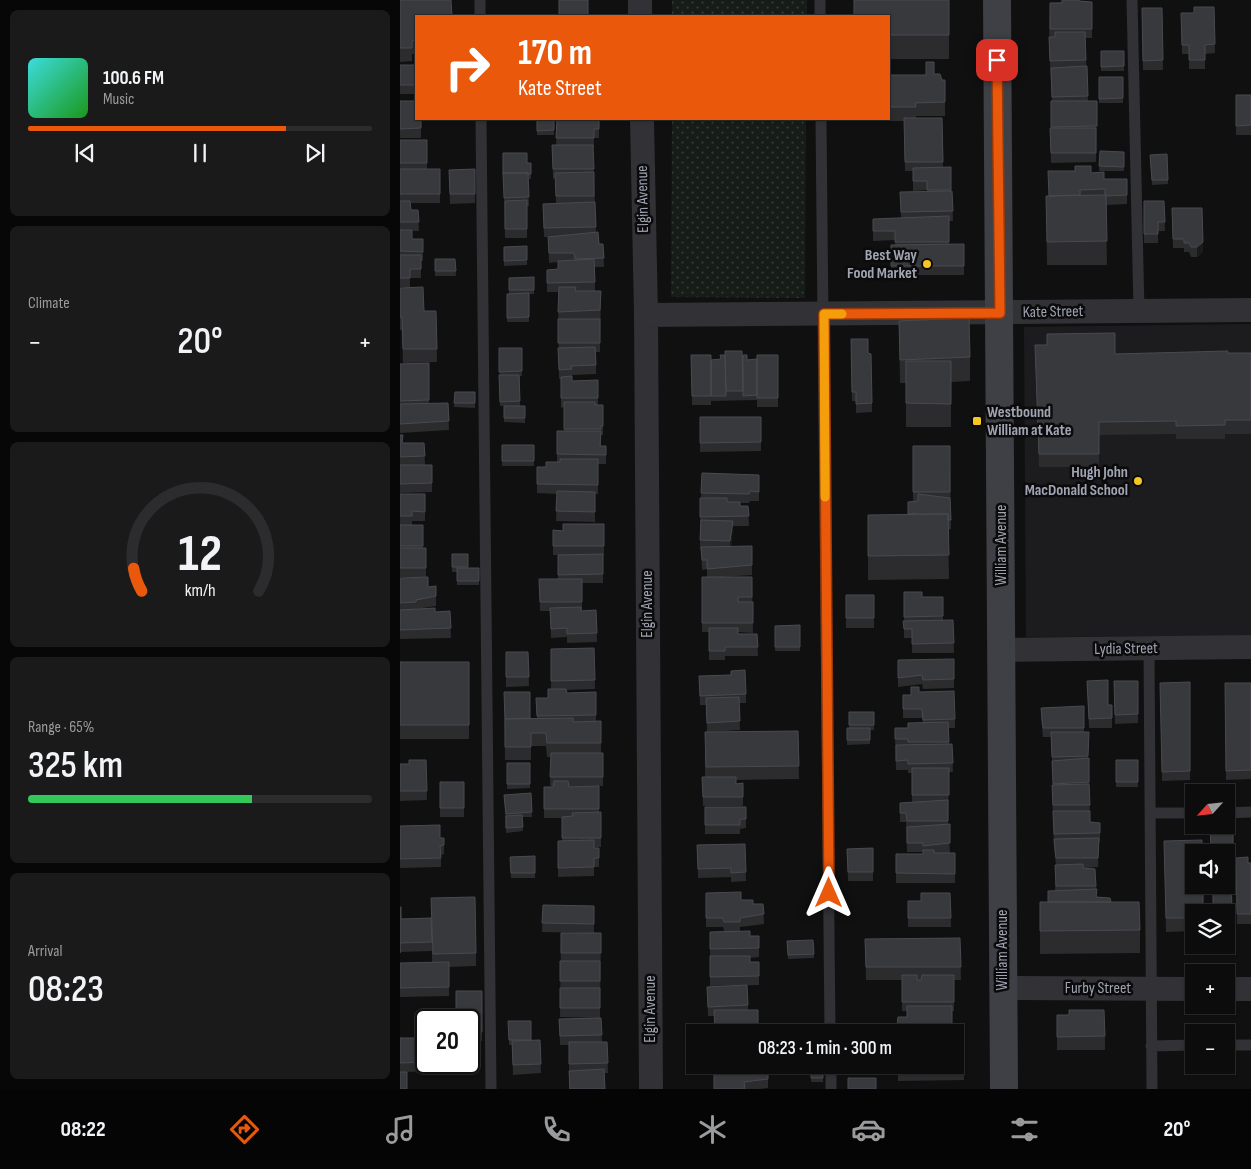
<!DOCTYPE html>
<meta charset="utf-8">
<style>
:root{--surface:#0c0c0d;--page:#1a1a1b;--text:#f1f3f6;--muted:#9a9b9d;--line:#2c2c2e;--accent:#ea580c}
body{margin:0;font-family:"Sofia Sans Condensed",sans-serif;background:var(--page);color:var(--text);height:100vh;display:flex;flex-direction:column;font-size:19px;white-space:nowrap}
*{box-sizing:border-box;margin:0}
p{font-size:16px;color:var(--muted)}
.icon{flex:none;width:28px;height:28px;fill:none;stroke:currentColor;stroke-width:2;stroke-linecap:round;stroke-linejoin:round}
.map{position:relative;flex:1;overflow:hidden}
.drawer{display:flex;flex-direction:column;gap:10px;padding:10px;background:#070707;width:400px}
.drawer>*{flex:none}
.guide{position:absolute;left:15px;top:15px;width:475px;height:105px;border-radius:0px;box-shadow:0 1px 4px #0004,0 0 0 1px var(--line);background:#ea580c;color:#fff;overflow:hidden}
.needle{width:32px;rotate:243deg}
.buttons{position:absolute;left:785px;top:784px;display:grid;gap:10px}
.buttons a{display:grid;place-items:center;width:50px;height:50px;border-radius:0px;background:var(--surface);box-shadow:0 1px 4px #0004,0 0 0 1px var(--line);font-size:25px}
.speed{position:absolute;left:15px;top:1009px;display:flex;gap:10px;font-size:25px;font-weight:700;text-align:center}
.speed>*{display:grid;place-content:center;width:65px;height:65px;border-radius:50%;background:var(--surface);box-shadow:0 1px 4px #0004,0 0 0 1px var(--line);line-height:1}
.speed .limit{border:2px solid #111;border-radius:8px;background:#fff;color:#111}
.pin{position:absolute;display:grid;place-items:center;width:42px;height:42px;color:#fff;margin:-21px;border-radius:10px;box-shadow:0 2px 8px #0006}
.me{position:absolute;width:55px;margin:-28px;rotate:0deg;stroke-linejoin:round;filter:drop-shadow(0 0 4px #0008)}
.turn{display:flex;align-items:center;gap:18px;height:105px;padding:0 20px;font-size:22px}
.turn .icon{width:65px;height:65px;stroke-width:2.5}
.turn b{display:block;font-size:35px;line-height:42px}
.big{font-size:38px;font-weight:600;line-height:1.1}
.drawer .card{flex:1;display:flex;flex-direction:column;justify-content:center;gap:8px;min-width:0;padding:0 18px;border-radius:8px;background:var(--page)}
.drawer .dial{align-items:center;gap:0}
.dial svg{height:130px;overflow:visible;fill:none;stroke:var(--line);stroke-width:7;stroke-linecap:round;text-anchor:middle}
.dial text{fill:var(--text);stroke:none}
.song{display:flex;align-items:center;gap:15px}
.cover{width:60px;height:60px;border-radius:8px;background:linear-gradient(135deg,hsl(180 70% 55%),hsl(120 70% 35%))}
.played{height:5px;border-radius:2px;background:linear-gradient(90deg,var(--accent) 75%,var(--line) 75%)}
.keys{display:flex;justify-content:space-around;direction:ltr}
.heat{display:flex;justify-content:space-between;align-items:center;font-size:28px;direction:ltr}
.charge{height:8px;border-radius:4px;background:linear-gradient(90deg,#34c759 65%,var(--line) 0)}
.trip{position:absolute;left:286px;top:1024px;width:278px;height:50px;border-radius:0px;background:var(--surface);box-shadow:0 1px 4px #0004,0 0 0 1px var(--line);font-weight:600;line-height:50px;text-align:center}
.tab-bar{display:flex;height:80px;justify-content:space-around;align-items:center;background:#050505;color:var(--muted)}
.tab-bar .icon{width:35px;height:35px}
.tab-bar .active{color:var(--accent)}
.tab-bar b{font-size:22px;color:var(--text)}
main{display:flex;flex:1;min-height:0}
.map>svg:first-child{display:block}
</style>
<main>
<section class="drawer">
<div class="card">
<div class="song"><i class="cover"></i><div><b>100.6 FM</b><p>Music</p></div></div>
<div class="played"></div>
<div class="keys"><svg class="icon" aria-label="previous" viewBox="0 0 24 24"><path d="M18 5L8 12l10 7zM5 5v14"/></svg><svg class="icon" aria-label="pause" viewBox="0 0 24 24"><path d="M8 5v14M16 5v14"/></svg><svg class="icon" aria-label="next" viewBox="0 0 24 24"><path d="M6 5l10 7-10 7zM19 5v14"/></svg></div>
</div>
<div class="card"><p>Climate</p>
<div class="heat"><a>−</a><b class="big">20°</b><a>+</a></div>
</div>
<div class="card dial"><svg viewBox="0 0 100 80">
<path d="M14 69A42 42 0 1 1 86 69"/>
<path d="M14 69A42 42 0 0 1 9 55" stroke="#ea580c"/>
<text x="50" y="56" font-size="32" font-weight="700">12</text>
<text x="50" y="72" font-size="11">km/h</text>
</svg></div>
<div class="card"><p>Range · 65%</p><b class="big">325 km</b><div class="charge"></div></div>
<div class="card"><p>Arrival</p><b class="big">08:23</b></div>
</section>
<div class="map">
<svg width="851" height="1089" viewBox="0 0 851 1089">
<defs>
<pattern id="park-dots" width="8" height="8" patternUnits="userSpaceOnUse" patternTransform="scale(1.25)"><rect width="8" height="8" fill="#161c18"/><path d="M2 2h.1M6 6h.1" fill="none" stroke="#353a37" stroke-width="1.8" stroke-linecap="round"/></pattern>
</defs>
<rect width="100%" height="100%" fill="#101011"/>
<path fill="#1c1c1e" d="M851 324V636L626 637 624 327Z"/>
<path fill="url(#park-dots)" d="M272 0H407V16H272Z
M272 119H406L405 298 271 297Z"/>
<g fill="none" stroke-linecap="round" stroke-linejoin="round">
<path stroke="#313136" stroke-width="11" d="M80 0V16
M420 0V16
M732 0 739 311
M81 119 91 1089
M421 119 430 1032
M749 648 752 1089
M750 813H794
M826 813 851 812
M826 1045H851
M751 1046 794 1045
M431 1065V1089"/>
<path stroke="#313136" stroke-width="24" d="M240 0V16
M242 119 246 315 251 1089
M246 315 851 310
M601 650 851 647
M602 988 794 989
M826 989H851"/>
<path stroke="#3f4046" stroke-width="28" d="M597 0 604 1089"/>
</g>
<path fill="#2c2c2f" d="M0 0 16 16V54H12V61L0 62Z
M549 0V59H489V16Z
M679 1 692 2V38H685L688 101H697L696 162 651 163 650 128H651V101H652L649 46 650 3Z
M814 7 815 53 805 54V69H789V54H782L781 13H794Z
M742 8H762L763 70H743Z
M701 51H724V71H701Z
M0 65H16V94H0Z
M534 74 542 80H545V116H516V118H542L543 167H551V191H552L553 221H549V244H564V275H491V245H495V240L473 241V219L501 218 500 192H527V190L513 191V171H505L504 121H439V119H489V75H526Z
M699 77H723V103H699Z
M836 95H851V135H836Z
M0 101 21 119V138H0Z
M99 119H123V121H99Z
M137 119H199V138H194V148H193L196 232 199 244H203L204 267H195V291H201L200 352H196V374L172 375V381L198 380V405H203V435H201V446H206V464H198V494H195V522L156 521 157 494 137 493V467H146L157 462V431H164V407L161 408V379H159L158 292H147V270L158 269V262L149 263 148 237H144L143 213V204L156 203 155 178 153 179 152 145H156L157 120H154V135H137Z
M0 140H27V169H40V203H10L11 210H18L19 231H12V239H23V261H21V278H10V287H0Z
M700 151 724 152V171H699Z
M103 153 127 163H131V179H128L129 206H127V238H105Z
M767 154 768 184 752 185 750 155Z
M75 169V203L50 204 49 170Z
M691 173 704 179H727V204L706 205 707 265H647L646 196H649Z
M744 201H764L765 231H758V243H744Z
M772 208 803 252 797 257H791L789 252H784V248H773Z
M127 246V265L104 266V247Z
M35 259H55L56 276H35Z
M134 277V294H129V322H107V294H109V278Z
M0 288 24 311H36L37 362 3 363 2 330H0Z
M499 321 570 357V381L551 382V427H506V383H500Z
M451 339 468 353 472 403V412L456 413V401H452Z
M635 345 715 354 851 353V434H825V439H776V434L699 435V467H639Z
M99 348H122V376H120V406H125V423L104 422V406H100Z
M291 355 311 360 321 359 343 355 347 360 357 359 378 355V407H357V400L311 401V383V405H292Z
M29 363V403H48L49 430 0 433V364Z
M55 392H75V408L54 407Z
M300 417H361V451L300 452Z
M0 435 2 443H24L25 465H32V492L0 493Z
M102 445H134V466H102Z
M513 446H550L551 529 548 530 549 579 468 580V515H508V502L513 501Z
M302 473 359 475V501H350L349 503H340V506H348L349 526H333L331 547 352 546V575L322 577H352L353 633 338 632V634H357L358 656H325V660H309V632H302V577H307V569L302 570 301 550H300V498H301Z
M0 494H25V521H12V525H23V548H26V577H0Z
M204 524V555H203V583H182V611L196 610 197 642 167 643V637L151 638 150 611H140L139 579H158V555H153V530L163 531Z
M52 554H68V568H79V585H57V572H52Z
M0 578 28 587 36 586V606L16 609 35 612 50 611 51 638 0 639Z
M504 592 522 597H543V620H553L554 653H512V638H504Z
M446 595H474V628H446Z
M400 625V651H375V626Z
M194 648 195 689 166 690 167 693 196 692V721H201V753H203V786H169H199V812H201V847H194L199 858V867H194V876L158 877V841H162V818H144V787H153V786H150L151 757H147L146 746H131V760H105L104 692 130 718H137L136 698H148L151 689V649Z
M106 652H128L129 686 106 687Z
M554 659V688L523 689 522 684 498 687V660Z
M0 662H69V739H0Z
M299 676 346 694V703H339L340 730 307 732 306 705H300Z
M687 681 708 705H712V728H689Z
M714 681H738V723L715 724Z
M790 682V780L762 781 760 683Z
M825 683H851V779L826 780Z
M519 692 555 719V728H548L549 744H552L553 772H549L548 824 550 853H555V883H496V854H523V852H507L506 822H500V803L512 802V773H508V770H496L495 737 508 728 523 723 522 718H503V695H511Z
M684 706V732H689L688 758H689L690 822 700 823V842H699L698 867 683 868 695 869 697 897 711 902 740 930V953L640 954V902H648L655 890 656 865 654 848 652 794V785H653L651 737H643L641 718V708Z
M449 712H474V730H470V744L447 745V728H449Z
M398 731 399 779 336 780V784L343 783V806H303L302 777H305V732Z
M26 760 27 800 0 801V764H9Z
M716 760H738V787H716Z
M107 763H130V788L107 789Z
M40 782H64V817H40Z
M131 793 132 817H122L123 831 106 833 104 795Z
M305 807H346V828L340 829V834H305Z
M810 825H833V860H826V852H811Z
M0 826 40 838 44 845V854L41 855V867L0 868Z
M764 841 794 912V931L766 932Z
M345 844 346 881 331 882V877L298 878 297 845Z
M473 848V881H448L447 849Z
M135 856V878H111L110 857Z
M836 858 848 863H851V924H837Z
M831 870 832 922H826V912Z
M306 893 341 900 353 904H363L364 924 340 927V931L350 936H359V957L350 958V962H359V985L310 986V932L324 931 323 927H306Z
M550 893 551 927H508V901H521Z
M31 898 76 953V966L49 967V996L0 997V963H32V947V951L0 952V962V907L1 919 31 918Z
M143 905 194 906V933L142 932Z
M161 933H201L200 1018 160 1017Z
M560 938 561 980H554V1011H552V1025H563L564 1080 498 1081V1065H555V1032L507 1017V1011H502V980H466L465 939Z
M387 941 414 954V958L388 959Z
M307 987 348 1005V1010H358V1032H314V1016H308Z
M82 991V1041H69V1020Z
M657 1015H669L705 1036V1050H657Z
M201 1018 202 1042H207L208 1073H204L205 1089H169V1045H160L159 1019Z
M108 1021 131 1040H140L141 1073 113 1075 112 1045H109Z
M0 1038 26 1062H49V1071L1 1072 0 1089Z
M368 1065V1088L360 1089H314Z
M411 1065H423V1082H411Z"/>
<path fill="#1b1b1d" d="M803 242V252L797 257V247Z
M333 521V530L330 550V541Z"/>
<path fill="#38393d" stroke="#484a50" d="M0 0H51L52 16H16V40L12 41V48H0Z
M159 0H188V16H159Z
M454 0H549V35H489V16H454Z
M662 0H679V1L692 2V29H650V3H662Z
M794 7H814L815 44 805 45V60H789V45H782L781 13H794Z
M742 8H762L763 60 743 61Z
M655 32H685L686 60 650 61 649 37H655Z
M701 51H724V66L701 67Z
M526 62H534V74H540L542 80H545V102L515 103 516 107H489V75H526Z
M0 65H16V85H0Z
M687 66 688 96 652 97 651 68Z
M699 77H723V98L699 99Z
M836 95H851V125L836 126Z
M0 101H16V119H21V128L0 129Z
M651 101H697V126L651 127Z
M504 118H542L543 162H505Z
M137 119H154V130L137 131Z
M157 119H199V129H194V138H156Z
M650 128H696V153H651Z
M0 140H27V163H0Z
M152 145H193L194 169H153Z
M700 151 724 152V167L699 166Z
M103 153H127V163H131V174H128V173H103V174Z
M767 154 768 180H752L750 155Z
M675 166H691V173L704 172V179H727V195L706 196 705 195V189L680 190V195L649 196 648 171H675Z
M551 167V190H527V181H513V168Z
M0 169H40V194H0Z
M75 169V194H50L49 170Z
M194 172V196H156L155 173Z
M103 173H128L129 197 104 198Z
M552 191 553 211 501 212 500 192Z
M706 195 707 241 647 242 646 196Z
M127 200V229H105V201Z
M0 201H10L11 210H18L19 222H0Z
M744 201H764L765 222H758V234H744Z
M195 202 196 227 144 228 143 204Z
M772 208H802L803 242 797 247H791L789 243H784V239H773Z
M549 216V242H495V231H473V219Z
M0 230H12V239H23V252L0 251Z
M198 232 199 244H203L204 258 175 259 174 253H149L148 237Z
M564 244V266H491V245Z
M127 246V260L104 261V247Z
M0 255H21V269H10V278H0Z
M35 259H55L56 271H35Z
M194 259 195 282 147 283V270L158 269V261Z
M134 277V290H109V278Z
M23 287 24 311H36L37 349H3L2 317H0V288Z
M159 287H176L175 291H201L200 310 158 312Z
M129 293V317L107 318V294Z
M569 318 570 357 500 360 499 321Z
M158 319H200V343H158Z
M715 333V354L828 351 827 353H851V420H825V425L776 426V421L699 422V454H639L635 345H647V334Z
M451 339H468V353L471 354 472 403 456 404V392H452Z
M195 347 196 365 171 366 172 369 159 370 158 348Z
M99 348H122V371L99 372Z
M325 351H342L343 391H326Z
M291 355H311V396H292Z
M320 355H325L326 396H311V360L321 359Z
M343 355H347V360L357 359V395L343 396Z
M357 355H378V398H357Z
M506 361H551V404L506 403Z
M29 363V400L0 401V364Z
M99 375H119L120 401 100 402Z
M172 376V381L198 380V398H161V377Z
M55 392H75V403H54Z
M164 402H195V405H203V426H201V429H164Z
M48 403 49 421 0 424V404Z
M104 406H125V418H104Z
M300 417H361V442L300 443Z
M157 431H201L200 446H206V455L157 454Z
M0 435H3L2 443H24L25 456 0 457Z
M102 445H134V461H102Z
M513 446H550V492H513Z
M160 459H198V485L137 484V467H146V462H160Z
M0 465H32V483L0 484Z
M302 473 359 475V492L350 491 349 494 301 493Z
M157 491 195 492V512L156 511Z
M0 494H25V512L12 511V516H0Z
M518 494 550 498 551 520H548V514H517V513L508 514V502L518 501Z
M300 498H327V502H340V506H348L349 516 300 517Z
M548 514 549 555 468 556V515Z
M301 520 333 521 330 541 300 540Z
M163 524H204V546H153V530L163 531Z
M0 525H23V546H0Z
M352 546V565L307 569V560H302L301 547Z
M0 548H26V568H0Z
M52 554H68V567H52Z
M203 554V574L158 575V555Z
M57 568H79V581H57Z
M28 577V587L36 586V596L16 600V602L0 603V578Z
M302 577H352V597H338V602H353V623H302Z
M139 579H182V602H140Z
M504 592H522V597H543V616L504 617Z
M446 595H474V618H446Z
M181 607V611L196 610 197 633 167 634V628L151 629 150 608Z
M35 608V612L50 611 51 628 0 630V610Z
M553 620 554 643 512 644V629H504L503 621Z
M400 625V647H375V626Z
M309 628H338V634H357L358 647H325V651H309Z
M194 648 195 680 151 681V649Z
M106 652H128L129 677H106Z
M554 659V679L523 680 522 675 498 678V660Z
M0 662H69V725H0Z
M345 670 346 694 300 696 299 676 331 675V671Z
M708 680V705H712V718L689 719 687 681Z
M714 681H738V714L715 715Z
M790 682V771L762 772 760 683Z
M825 683H851V770L826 771Z
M511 687H519V692L554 691 555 719 523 720 522 709H503V695H511Z
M148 689H166L167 693 196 692V715L137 716 136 698H148Z
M104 692H130V718L105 719Z
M339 697 340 721 307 723 306 698Z
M684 706V728H643L641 708Z
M449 712H474V725H449Z
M173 718V722L201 721V743H147L146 733H131V747H105V719Z
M548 722 549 742H508V739H495V728H508V723Z
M447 728H470V740H447Z
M398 731 399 766 306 767 305 732Z
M651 732H689L688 756 652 757Z
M552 744 553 763 508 764V760L496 761V745Z
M151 753H203V777H150Z
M689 758V782L653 784 652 761Z
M9 760H26L27 791H0V764H9Z
M716 760H738V782H716Z
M107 763H130V784H107Z
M512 768H549V795H512Z
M302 777H336V784L343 783V797H303Z
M154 781H168L169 787 199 786V809H144V787H153Z
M40 782H64V808H40Z
M689 784 690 805H653L652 785Z
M131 793 132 812 106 814 104 795Z
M548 800V821H507L506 813H500V803Z
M305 807H346V819H340V825H305Z
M653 811H690V822L700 823V833L654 834Z
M201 812V838H162V817L173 816 172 813Z
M122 815 123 827 106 828V816Z
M550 824V843L523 846V843H507V827Z
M40 825V838H44V845L40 846 41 858 0 859V826Z
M810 825H833V851H811Z
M699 838 698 858H656L654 839Z
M194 840V848H199V858H194V867L158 868V841Z
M802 840V852H794V885H803V912H794V918H766L764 841Z
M345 844 346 872 331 873V868L298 869 297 845Z
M473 848V872H448L447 849Z
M523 850H534V853H555V874L496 873V854H523Z
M135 856V873H111L110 857Z
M848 857V863H851V914H837L836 858Z
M683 864V868L695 869 696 886H656L655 865Z
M826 870H831L832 913 813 912V885H826Z
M697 889 696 897 710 898 711 902H648V891Z
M341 892V900H353V904H363L364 914 340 918V922H324L323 918H306V893Z
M521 893H550L551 918H508V901H521Z
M75 897 76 953 33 954 31 898Z
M640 902H739L740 930 640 931Z
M143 905 194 906V924L142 923Z
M0 907H1V919L31 918 32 942 0 943V953Z
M350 931V936H359V948L310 949V932Z
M161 933H201V953H161Z
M560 938 561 967H466L465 939Z
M413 940 414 954 388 955 387 941Z
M310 956H350V962H359V976L310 977Z
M160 961H200V981H160Z
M49 962V987L0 988V963Z
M502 975H517V980H521L522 975H554V1002H502Z
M347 985 348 1005 308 1007 307 987Z
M160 988H200V1008H160Z
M56 991H82V1032H69V1020H56Z
M507 1006H552V1025L497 1026 498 1017H507Z
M314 1010H358V1028L315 1029Z
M669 1010H704L705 1036 657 1037V1015H669Z
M201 1018 202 1035 160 1036 159 1019Z
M108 1021H131V1040H109Z
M563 1025 564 1056H555V1032H497V1026Z
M0 1038H26V1062L0 1063Z
M140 1040 141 1064 113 1065 112 1041Z
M169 1042H207L208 1063 169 1064Z
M317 1065H368V1079L344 1082 345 1089H314V1068H317Z
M411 1065H423V1078H411Z
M204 1069 205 1089H170L169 1071Z
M0 1072H7V1089H0Z
M448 1078H476V1089H448Z"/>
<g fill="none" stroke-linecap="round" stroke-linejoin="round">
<g stroke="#983908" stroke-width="12">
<path id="route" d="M429 893 424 314 600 313 597 60"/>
</g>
<use href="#route" stroke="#ea580c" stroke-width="9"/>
<path stroke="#f59e0b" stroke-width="9" d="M425 497 424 314H442"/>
</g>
<g fill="#f7c622" stroke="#0b0b0c" stroke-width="2">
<circle cx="527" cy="264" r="5"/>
<rect x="572" y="416" width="10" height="10" rx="2.5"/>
<circle cx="738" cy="481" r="5"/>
</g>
<g text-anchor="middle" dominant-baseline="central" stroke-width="5" stroke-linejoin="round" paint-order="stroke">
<g font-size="16" fill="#a0a4b3" stroke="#0b0b0c">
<text transform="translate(243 199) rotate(-91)">Elgin Avenue</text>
<text transform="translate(653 312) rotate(-1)">Kate Street</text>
<text transform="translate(601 545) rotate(-90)">William Avenue</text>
<text transform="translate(247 604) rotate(-90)">Elgin Avenue</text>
<text transform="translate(726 649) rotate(-1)">Lydia Street</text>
<text transform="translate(602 950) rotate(-90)">William Avenue</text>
<text x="698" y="988">Furby Street</text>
<text transform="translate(250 1009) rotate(-90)">Elgin Avenue</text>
</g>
<g font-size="16" font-weight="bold" fill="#a0a4b3" stroke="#0b0b0c" text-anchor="end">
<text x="517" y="255">Best Way<tspan x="517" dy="18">Food Market</tspan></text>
<text x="587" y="412" text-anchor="start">Westbound<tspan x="587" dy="18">William at Kate</tspan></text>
<text x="728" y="472">Hugh John<tspan x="728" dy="18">MacDonald School</tspan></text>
</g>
</g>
</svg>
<div class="buttons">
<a><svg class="needle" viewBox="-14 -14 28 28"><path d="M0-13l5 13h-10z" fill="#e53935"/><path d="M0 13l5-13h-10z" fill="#9a9b9d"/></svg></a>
<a><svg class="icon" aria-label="sound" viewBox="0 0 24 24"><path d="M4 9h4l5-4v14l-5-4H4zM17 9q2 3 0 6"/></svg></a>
<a><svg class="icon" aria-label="layers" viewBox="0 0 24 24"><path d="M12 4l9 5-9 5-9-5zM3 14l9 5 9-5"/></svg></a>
<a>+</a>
<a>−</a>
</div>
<div class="speed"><div class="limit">20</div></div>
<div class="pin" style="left:597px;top:60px;background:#d93025"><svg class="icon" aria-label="arrive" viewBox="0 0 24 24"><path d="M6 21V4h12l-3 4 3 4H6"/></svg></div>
<svg class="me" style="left:429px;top:893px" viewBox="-20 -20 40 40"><path d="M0-17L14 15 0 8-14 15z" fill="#ea580c" stroke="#fff" stroke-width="4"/></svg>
<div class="trip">08:23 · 1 min · 300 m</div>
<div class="guide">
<div class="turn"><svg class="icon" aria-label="right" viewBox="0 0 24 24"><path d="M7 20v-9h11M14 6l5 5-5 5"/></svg><div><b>170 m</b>Kate Street</div></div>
</div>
</div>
</main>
<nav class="tab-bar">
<b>08:22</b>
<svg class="icon active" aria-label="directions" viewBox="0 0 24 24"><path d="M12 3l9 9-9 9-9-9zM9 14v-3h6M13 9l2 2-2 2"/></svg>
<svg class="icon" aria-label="music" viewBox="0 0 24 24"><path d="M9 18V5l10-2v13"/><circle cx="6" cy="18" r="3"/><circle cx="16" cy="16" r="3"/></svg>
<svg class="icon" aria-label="phone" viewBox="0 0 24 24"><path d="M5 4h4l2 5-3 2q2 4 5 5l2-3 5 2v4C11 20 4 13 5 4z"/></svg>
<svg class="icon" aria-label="climate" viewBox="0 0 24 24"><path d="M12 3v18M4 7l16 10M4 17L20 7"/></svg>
<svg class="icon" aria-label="car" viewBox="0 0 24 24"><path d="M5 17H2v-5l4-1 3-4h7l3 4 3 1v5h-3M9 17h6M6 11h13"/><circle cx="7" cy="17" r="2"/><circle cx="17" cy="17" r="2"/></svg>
<svg class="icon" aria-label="filters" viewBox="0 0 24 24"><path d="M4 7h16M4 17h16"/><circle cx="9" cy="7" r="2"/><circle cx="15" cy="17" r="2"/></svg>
<b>20°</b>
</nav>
